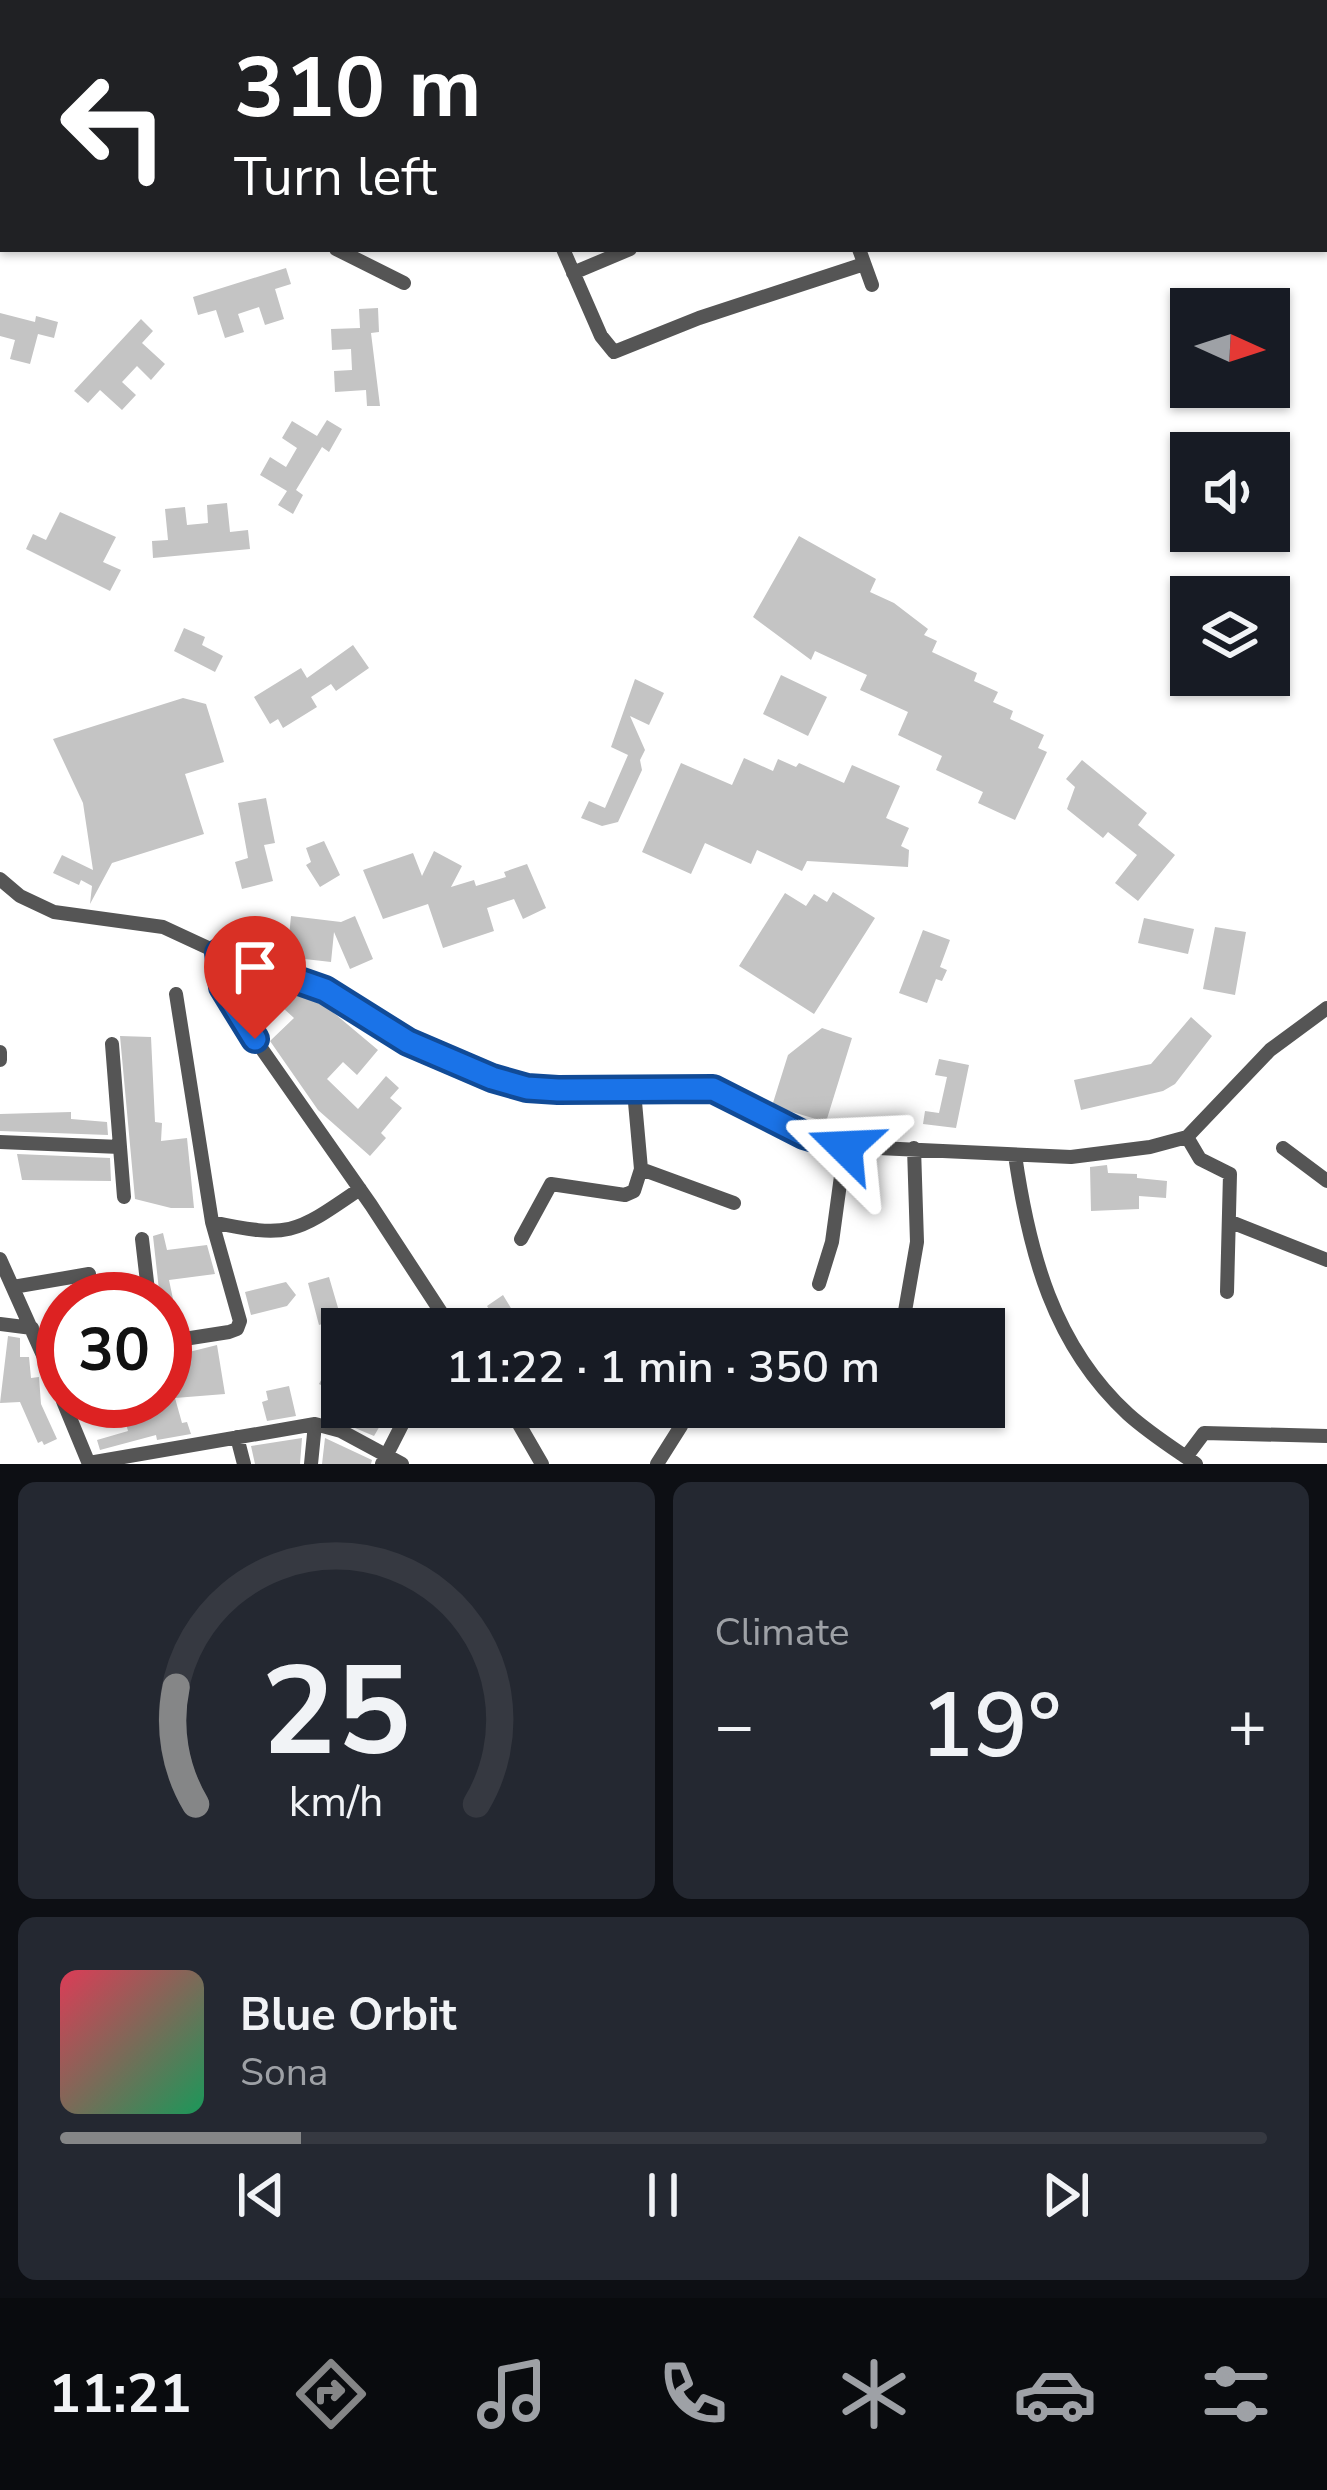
<!DOCTYPE html>
<meta charset="utf-8">
<style>
:root{--surface:#171b24;--page:#242831;--text:#f1f3f6;--muted:#9ea1a6;--line:#363941;--accent:#858687}
body{margin:0;font-family:"Nunito Sans",sans-serif;background:var(--page);color:var(--text);height:100vh;display:flex;flex-direction:column;font-size:45px;white-space:nowrap}
*{box-sizing:border-box;margin:0}
p{font-size:39px;color:var(--muted)}
.icon{flex:none;width:66px;height:66px;fill:none;stroke:currentColor;stroke-width:2;stroke-linecap:round;stroke-linejoin:round}
.map{position:relative;height:1464px;overflow:hidden}
.panel{display:flex;flex-direction:column;gap:18px;padding:18px;background:#0d0f14;flex:1}
.panel>*{flex:none}
.hud{position:absolute;left:0px;top:0px;width:1329px;height:252px;box-shadow:0 3px 9px #0004;background:#202124;color:#fff;overflow:hidden}
.needle{width:78px;rotate:93deg}
.fabs{position:absolute;left:1170px;top:288px;display:grid;gap:24px}
.fabs a{display:grid;place-items:center;width:120px;height:120px;border-radius:0px;background:var(--surface);box-shadow:0 3px 9px #0004;font-size:60px}
.speed{position:absolute;left:36px;top:1272px;display:flex;gap:24px;font-size:60px;font-weight:700;text-align:center}
.speed>*{display:grid;place-content:center;width:156px;height:156px;border-radius:50%;background:var(--surface);box-shadow:0 3px 9px #0004;line-height:1}
.speed .limit{border:18px solid #d22;background:#fff;color:#111}
.pin{position:absolute;display:grid;place-items:center;width:102px;height:102px;color:#fff;margin:-123px -51px;border-radius:50% 50% 50% 0;rotate:-45deg;box-shadow:0 0 12px #0007}
.pin .icon{rotate:45deg}
.me{position:absolute;width:132px;margin:-66px;rotate:291deg;stroke-linejoin:round;filter:drop-shadow(0 0 9px #0008)}
.turn{display:flex;align-items:center;gap:42px;height:252px;padding:0 36px;font-size:54px}
.turn .icon{width:156px;height:156px;stroke-width:2.5}
.turn b{display:block;font-size:84px;line-height:102px}
.big{font-size:90px;font-weight:600;line-height:1.1}
.panel .widget{flex:1;display:flex;flex-direction:column;justify-content:center;gap:18px;min-width:0;padding:0 42px;border-radius:18px;background:var(--page)}
.panel .dial{align-items:center;gap:0}
.dial svg{height:312px;overflow:visible;fill:none;stroke:var(--line);stroke-width:7;stroke-linecap:round;text-anchor:middle}
.dial text{fill:var(--text);stroke:none}
.song{display:flex;align-items:center;gap:36px}
.cover{width:144px;height:144px;border-radius:18px;background:linear-gradient(135deg,hsl(350 70% 55%),hsl(150 70% 35%))}
.played{height:12px;border-radius:6px;background:linear-gradient(90deg,var(--accent) 20%,var(--line) 20%)}
.keys{display:flex;justify-content:space-around;direction:ltr}
.heat{display:flex;justify-content:space-between;align-items:center;font-size:66px;direction:ltr}
.panel .tiles{flex:1;display:grid;gap:18px;grid-template-columns:1fr 1fr}
.widget:last-child{grid-column:span 2}
.trip{position:absolute;left:321px;top:1308px;width:684px;height:120px;border-radius:0px;background:var(--surface);box-shadow:0 3px 9px #0004;font-weight:600;line-height:120px;text-align:center}
.tabs{display:flex;height:192px;justify-content:space-around;align-items:center;background:#090b0e;color:var(--muted)}
.tabs .icon{width:84px;height:84px}
.tabs .selected{color:var(--accent)}
.tabs b{font-size:54px;color:var(--text)}
.map>svg:first-child{display:block}
</style>
<div class="map">
<svg width="1327" height="1464" viewBox="0 0 1327 1464">
<rect width="100%" height="100%" fill="#fff"/>
<path fill="#c4c4c4" d="M286 268 291 284 275 289 284 319 265 325 259 307 238 314 244 332 225 338 216 310 198 315 193 297Z
M378 308 379 332 371 333 380 406H367L366 390 335 392 334 371 352 370 351 349 332 350 331 329 360 328 359 309Z
M0 313 35 322 36 316 58 322 54 338 38 334 30 364 10 359 15 340 0 336Z
M141 319 153 331 142 343 165 364 151 380 137 366 122 382 136 395 122 410 100 390 88 403 74 391Z
M327 420 342 429 329 452 322 447 296 490 303 495 293 514 278 505 287 491 260 475 270 457 286 467 297 448 282 438 292 421 317 436Z
M227 503 230 532 248 530 250 549 153 558 152 541 168 540 165 509 185 507 187 525 208 523 207 505Z
M60 512 116 537 103 562 121 570 110 591 26 549 33 534 46 540Z
M799 536 876 579 870 592 894 603 928 629 924 635 937 641 932 652 977 673 974 681 998 692 993 702 1013 711 1010 719 1044 735 1038 748 1047 752 1015 820 978 803 983 792 936 770 942 756 898 735 908 712 860 690 867 675 815 651 811 660 753 617Z
M184 628 205 637 202 645 223 656 215 672 174 651Z
M353 645 369 668 336 691 331 684 311 697 317 707 283 728 278 719 270 724 254 697 301 668 307 678Z
M781 675 827 697 808 736 763 714Z
M635 679 664 693 649 725 630 716 645 750 640 760 642 770 618 822 602 826 581 818 589 801 605 808 628 755 611 747Z
M183 698 206 704 224 762 185 774 204 834 112 863 90 904 92 886 81 880 79 885 53 873 62 855 93 870 83 803 53 739Z
M744 758 773 771 778 759 796 767 799 763 844 783 852 765 900 786 886 818 909 828 901 846 909 850 908 867 807 861 802 871 757 850 751 864 705 843 691 874 642 852 681 763 732 785Z
M1082 760 1147 813 1138 825 1175 855 1138 901 1115 883 1137 855 1108 832 1103 838 1067 809 1075 787 1066 779Z
M266 798 275 843 264 845 273 881 242 889 235 862 248 858 238 803Z
M324 841 340 875 320 887 306 865 311 862 306 848Z
M434 851 462 866 451 887 474 880 476 886 506 877 504 872 527 864 546 908 523 919 514 899 487 908 494 931 443 948 428 904 383 919 363 870 413 853 422 876Z
M833 892 875 918 814 1014 739 966 785 893 806 906 814 894 827 902Z
M291 916 341 922 355 916 373 959 350 969 334 932 331 962 287 957Z
M1144 918 1194 929 1188 954 1138 943Z
M1215 927 1246 932 1235 995 1203 989Z
M923 930 950 940 940 967 947 970 942 981 936 979 927 1003 899 993Z
M297 991 316 998 378 1050 357 1075 343 1062 327 1079 358 1109 386 1076 399 1088 390 1098 402 1108 381 1133 386 1138 370 1156 318 1110 270 1041 294 1018 282 1007Z
M1191 1017 1212 1036 1175 1084 1163 1091 1081 1110 1074 1080 1151 1064Z
M822 1028 852 1038 826 1122 772 1106 788 1055Z
M120 1036 151 1037 155 1122 162 1123 161 1141 187 1138 194 1208H171L135 1199Z
M939 1059 969 1065 956 1128 923 1124 925 1111 939 1113 947 1077 935 1075Z
M71 1112V1119L107 1122 108 1135 0 1131V1114Z
M17 1154 110 1158 111 1181 22 1180Z
M1107 1165 1108 1173 1137 1174V1178L1167 1181 1166 1198 1139 1196V1209L1091 1211 1090 1167Z
M163 1233 167 1250 207 1245 215 1274 169 1280 173 1299H160L153 1236Z
M329 1277 341 1318 319 1325 308 1283Z
M286 1282 296 1295 287 1306 251 1315 245 1292Z
M503 1295 517 1318 501 1329H463L490 1311 487 1306Z
M8 1336 20 1338V1357H29L31 1378 39 1377 41 1404 57 1439 44 1445 42 1441 38 1443 20 1402 0 1403Z
M342 1339V1407H391L374 1436 324 1415 337 1393 319 1384Z
M217 1345 225 1394 175 1398 182 1423 187 1422 191 1434 157 1440 156 1435 100 1450 97 1440 128 1431 124 1416 138 1412 137 1401H165V1358Z
M289 1386 296 1416 267 1421 262 1402 268 1400 266 1391Z
M302 1438 300 1464H255L251 1446Z
M325 1438 372 1460 371 1464H322Z"/>
<g fill="none" stroke-linecap="round" stroke-linejoin="round">
<path stroke="#555" stroke-width="14" d="M463 0 465 3
M780 0 781 3
M934 0 935 3
M1312 0 1313 3
M116 3 120 0
M530 3 539 0
M831 3 850 0
M1033 3 1047 0
M1326 23H1327
M0 105 3 102
M0 124 3 126
M0 196 3 197
M336 249 404 283
M563 249 601 336 614 352 699 318 864 264
M859 249 872 285
M573 273 630 249
M0 879 20 896 54 912 163 927 232 959 253 962 325 990 408 1043 492 1079 527 1088 558 1091 713 1089 804 1135 835 1146 1071 1157 1150 1147 1187 1137 1270 1050 1327 1008
M219 953 223 987 231 1005 371 1205 452 1329
M0 1052V1060
M1187 1137 1200 1159 1230 1174 1227 1292
M0 1142 120 1147 112 1044
M120 1147 124 1197
M1283 1148 1327 1181
M1015 1155C1029 1252 1053 1345 1128 1414 1149 1433 1173 1448 1196 1464
M641 1169 734 1203
M212 1222C290 1239 296 1233 360 1189
M1231 1222 1327 1260
M142 1239 149 1299
M521 1239 551 1184 625 1195 634 1191 641 1169 634 1091
M0 1259 63 1400
M819 1284 832 1242 845 1147
M13 1287 89 1274
M904 1317 917 1242 914 1148
M0 1324 32 1328
M165 1342 229 1332 237 1329 240 1321 212 1222 176 994
M63 1401 89 1464
M509 1407 542 1464
M518 1423 546 1407
M237 1437 244 1464
M1186 1457 1204 1433 1327 1436
M89 1463 315 1424 341 1431 402 1464
M311 1464 315 1424
M382 1464 411 1407
M657 1464 681 1426"/>
</g>
<g fill="none" stroke-linecap="round" stroke-linejoin="round">
<g stroke="#114b97" stroke-width="30">
<path id="route" d="M255 1039 223 987 219 953 325 990 408 1042 492 1078 527 1088 558 1090 713 1089 804 1135 845 1147"/>
</g>
<use href="#route" stroke="#1a73e8" stroke-width="21"/>
</g>
</svg>
<div class="fabs">
<a><svg class="needle" viewBox="-14 -14 28 28"><path d="M0-13l5 13h-10z" fill="#e53935"/><path d="M0 13l5-13h-10z" fill="#9ea1a6"/></svg></a>
<a><svg class="icon" aria-label="sound" viewBox="0 0 24 24"><path d="M4 9h4l5-4v14l-5-4H4zM17 9q2 3 0 6"/></svg></a>
<a><svg class="icon" aria-label="layers" viewBox="0 0 24 24"><path d="M12 4l9 5-9 5-9-5zM3 14l9 5 9-5"/></svg></a>
</div>
<div class="speed"><div class="limit">30</div></div>
<div class="pin" style="left:255px;top:1039px;background:#d93025"><svg class="icon" aria-label="arrive" viewBox="0 0 24 24"><path d="M6 21V4h12l-3 4 3 4H6"/></svg></div>
<svg class="me" style="left:845px;top:1147px" viewBox="-20 -20 40 40"><path d="M0-17L14 15 0 8-14 15z" fill="#1a73e8" stroke="#fff" stroke-width="4"/></svg>
<div class="trip">11:22 · 1 min · 350 m</div>
<div class="hud">
<div class="turn"><svg class="icon" aria-label="left" viewBox="0 0 24 24"><path d="M17 20v-9H6M10 6l-5 5 5 5"/></svg><div><b>310 m</b>Turn left</div></div>
</div>
</div>
<section class="panel">
<div class="tiles">
<div class="widget dial"><svg viewBox="0 0 100 80">
<path d="M14 69A42 42 0 1 1 86 69"/>
<path d="M14 69A42 42 0 0 1 9 39" stroke="#858687"/>
<text x="50" y="56" font-size="32" font-weight="700">25</text>
<text x="50" y="72" font-size="11">km/h</text>
</svg></div>
<div class="widget"><p>Climate</p>
<div class="heat"><a>−</a><b class="big">19°</b><a>+</a></div>
</div>
<div class="widget">
<div class="song"><i class="cover"></i><div><b>Blue Orbit</b><p>Sona</p></div></div>
<div class="played"></div>
<div class="keys"><svg class="icon" aria-label="previous" viewBox="0 0 24 24"><path d="M18 5L8 12l10 7zM5 5v14"/></svg><svg class="icon" aria-label="pause" viewBox="0 0 24 24"><path d="M8 5v14M16 5v14"/></svg><svg class="icon" aria-label="next" viewBox="0 0 24 24"><path d="M6 5l10 7-10 7zM19 5v14"/></svg></div>
</div>
</div>
</section>
<nav class="tabs">
<b>11:21</b>
<svg class="icon selected" aria-label="directions" viewBox="0 0 24 24"><path d="M12 3l9 9-9 9-9-9zM9 14v-3h6M13 9l2 2-2 2"/></svg>
<svg class="icon" aria-label="music" viewBox="0 0 24 24"><path d="M9 18V5l10-2v13"/><circle cx="6" cy="18" r="3"/><circle cx="16" cy="16" r="3"/></svg>
<svg class="icon" aria-label="phone" viewBox="0 0 24 24"><path d="M5 4h4l2 5-3 2q2 4 5 5l2-3 5 2v4C11 20 4 13 5 4z"/></svg>
<svg class="icon" aria-label="climate" viewBox="0 0 24 24"><path d="M12 3v18M4 7l16 10M4 17L20 7"/></svg>
<svg class="icon" aria-label="car" viewBox="0 0 24 24"><path d="M5 17H2v-5l4-1 3-4h7l3 4 3 1v5h-3M9 17h6M6 11h13"/><circle cx="7" cy="17" r="2"/><circle cx="17" cy="17" r="2"/></svg>
<svg class="icon" aria-label="filters" viewBox="0 0 24 24"><path d="M4 7h16M4 17h16"/><circle cx="9" cy="7" r="2"/><circle cx="15" cy="17" r="2"/></svg>
</nav>
